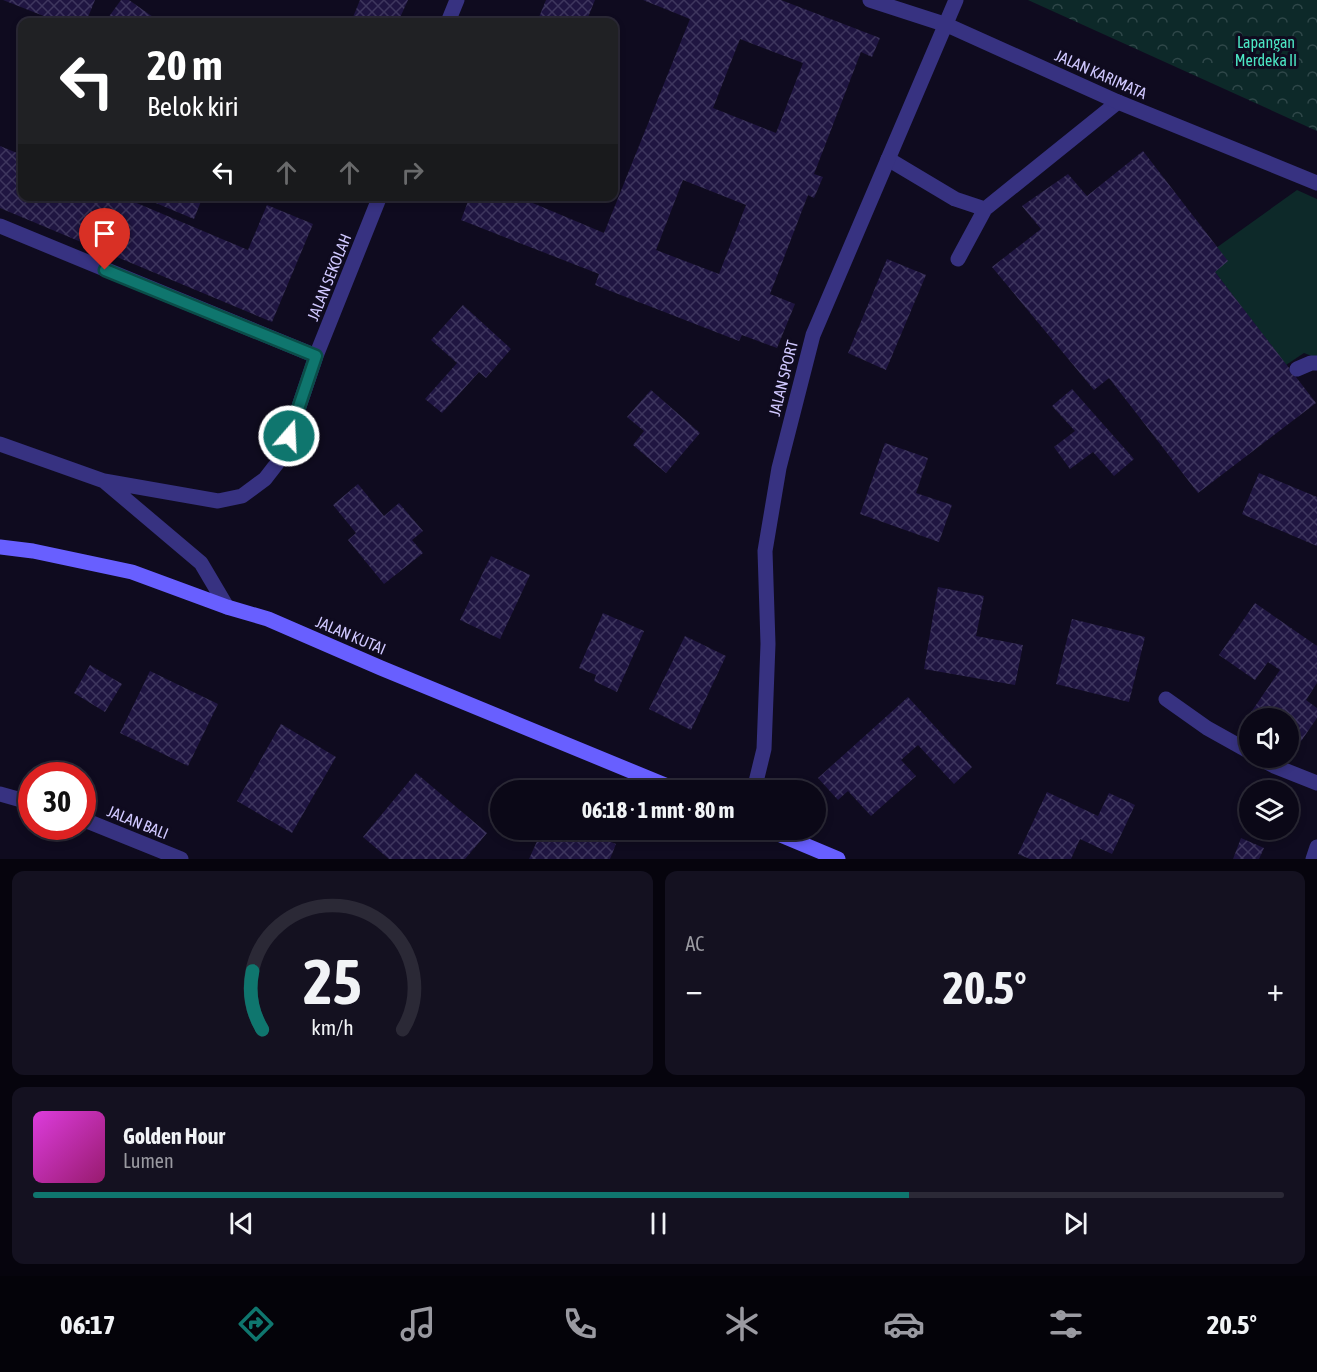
<!DOCTYPE html>
<html lang="id">
<meta charset="utf-8">
<style>
:root{--surface:#0b0817;--page:#141120;--text:#f1f3f6;--muted:#9a9aa1;--line:#2b2936;--accent:#0f766e}
body{margin:0;font-family:"Asap Condensed",sans-serif;background:var(--page);color:var(--text);height:100vh;display:flex;flex-direction:column;font-size:22px;white-space:nowrap}
*{box-sizing:border-box;margin:0}
p{font-size:20px;color:var(--muted)}
.icon{flex:none;width:33px;height:33px;fill:none;stroke:currentColor;stroke-width:2;stroke-linecap:round;stroke-linejoin:round}
.map{position:relative;height:859px;overflow:hidden}
.drawer{display:flex;flex-direction:column;gap:12px;padding:12px;background:#06040d;flex:1}
.drawer>*{flex:none}
.banner{position:absolute;left:18px;top:18px;width:600px;height:183px;border-radius:12px;box-shadow:0 3px 9px #0003,0 0 0 2px var(--line);background:#202124;color:#fff;overflow:hidden}
.fabs{position:absolute;left:1239px;top:708px;display:grid;gap:12px}
.fabs a{display:grid;place-items:center;width:60px;height:60px;border-radius:50%;background:var(--surface);box-shadow:0 3px 9px #0003,0 0 0 2px var(--line);font-size:30px}
.speed{position:absolute;left:18px;top:762px;display:flex;gap:12px;font-size:30px;font-weight:700;text-align:center}
.speed>*{display:grid;place-content:center;width:78px;height:78px;border-radius:50%;background:var(--surface);box-shadow:0 3px 9px #0003,0 0 0 2px var(--line);line-height:1}
.speed .limit{border:9px solid #d22;background:#fff;color:#111}
.pin{position:absolute;display:grid;place-items:center;width:51px;height:51px;color:#fff;margin:-62px -26px;border-radius:50% 50% 50% 0;rotate:-45deg;box-shadow:0 0 6px #0007}
.pin .icon{rotate:45deg}
.me{position:absolute;width:66px;margin:-33px;rotate:19deg;stroke-linejoin:round;filter:drop-shadow(0 0 4px #0008)}
.turn{display:flex;align-items:center;gap:21px;height:126px;padding:0 30px;font-size:27px}
.turn .icon{width:78px;height:78px;stroke-width:2.5}
.turn b{display:block;font-size:42px;line-height:51px}
.lanes{display:flex;align-items:center;height:57px;padding:0 30px;background:#0003;justify-content:center;gap:30px;direction:ltr}
.lanes .off{opacity:.35}
.big{font-size:45px;font-weight:700;line-height:1.1}
.drawer .tile{flex:1;display:flex;flex-direction:column;justify-content:center;gap:9px;min-width:0;padding:0 21px;border-radius:12px;background:var(--page)}
.drawer .dial{align-items:center;gap:0}
.dial svg{height:156px;overflow:visible;fill:none;stroke:var(--line);stroke-width:7;stroke-linecap:round;text-anchor:middle}
.dial text{fill:var(--text);stroke:none}
.song{display:flex;align-items:center;gap:18px}
.cover{width:72px;height:72px;border-radius:9px;background:linear-gradient(135deg,hsl(300 70% 55%),hsl(320 70% 35%))}
.played{height:6px;border-radius:3px;background:linear-gradient(90deg,var(--accent) 70%,var(--line) 70%)}
.keys{display:flex;justify-content:space-around;direction:ltr}
.heat{display:flex;justify-content:space-between;align-items:center;font-size:33px;direction:ltr}
.drawer .tiles{flex:1;display:grid;gap:12px;grid-template-columns:1fr 1fr}
.tile:last-child{grid-column:span 2}
.trip{position:absolute;left:490px;top:780px;width:336px;height:60px;border-radius:30px;background:var(--surface);box-shadow:0 3px 9px #0003,0 0 0 2px var(--line);font-weight:700;line-height:60px;text-align:center}
.menu{display:flex;height:96px;justify-content:space-around;align-items:center;background:#040309;color:var(--muted)}
.menu .icon{width:42px;height:42px}
.menu .active{color:var(--accent)}
.menu b{font-size:27px;color:var(--text)}
.map>svg:first-child{display:block}
</style>
<div class="map">
<svg width="1317" height="859" viewBox="0 0 1317 859">
<defs>
<pattern id="forest-crowns" width="20" height="18" patternUnits="userSpaceOnUse" patternTransform="scale(1.5)"><rect width="20" height="18" fill="#0d2929"/><path d="M2 6a3 3 0 1 1 6 0M12 15a3 3 0 1 1 6 0" fill="none" stroke="#2f4749"/></pattern>
<pattern id="building-cross-hatch" width="8" height="8" patternUnits="userSpaceOnUse" patternTransform="scale(1.5)"><rect width="8" height="8" fill="#1f1541"/><path d="M0 0l8 8M0 8l8-8" fill="none" stroke="#3e365e"/></pattern>
</defs>
<rect width="100%" height="100%" fill="#0f0b1f"/>
<path fill="#0d2929" d="M1297 190 1317 199V358L1304 353 1286 365 1215 272 1216 248Z"/>
<path fill="url(#forest-crowns)" d="M1028 0H1317V131Z"/>
<path fill="url(#building-cross-hatch)" fill-rule="evenodd" d="M3 0H95L86 22H59Z
M121 0H129L160 22H105Z
M360 0H408L398 22H351Z
M546 0H595L586 22H537Z
M643 0H781L880 38 872 57 861 52 814 174 823 177 814 198 808 195 770 294 795 304 777 348 742 335 739 341 595 285 599 274 461 220 470 196H516L604 233 690 19ZM740 39 803 63 776 133 713 108ZM683 180 746 205 719 274 656 250Z
M0 146 22 155V196H120L248 250 267 205 313 224 272 322 0 208Z
M1143 151 1228 261 1215 272 1316 403 1198 493 1109 378 1094 390 992 267 1041 229 1022 206 1068 174 1087 196Z
M139 196H203L194 219Z
M887 259 926 275 886 370 848 353Z
M463 305 511 349 486 378 479 372 442 413 425 399 457 363 431 340Z
M1072 389 1134 459 1114 476 1093 452 1070 469 1054 447 1075 431 1052 406Z
M651 390 700 433 666 473 633 445 644 431 627 417Z
M885 443 928 458 916 493 952 505 939 542 860 514Z
M1259 473 1317 497V546L1242 514Z
M358 484 384 516 399 503 423 531 412 540 423 553 384 584 348 540 356 533 333 505Z
M491 556 530 575 500 639 460 620Z
M938 587 984 596 976 636 1023 645 1015 685 924 669Z
M1255 603 1317 646V683L1306 700 1317 708V718L1286 763 1278 758H1288V718H1247L1280 670 1268 662 1255 680 1219 655Z
M603 613 644 631 617 692 594 681 596 675 579 668Z
M1072 619 1145 637 1129 702 1056 684Z
M685 636 726 656 691 730 649 709Z
M90 665 122 684 105 712 74 693Z
M150 671 218 704 188 766 120 733Z
M908 697 972 767 954 784 918 745 901 760 916 776 871 816 848 791 838 800 818 778Z
M281 724 336 757 292 833 237 801Z
M416 773 487 833 465 859H389L363 837Z
M1047 792 1098 816 1109 793 1135 805 1112 854 1080 839 1071 859H1030L1018 854Z
M542 830H583L616 844 610 859H529Z
M1241 838 1264 848 1259 859H1233Z"/>
<g fill="none" stroke-linecap="round" stroke-linejoin="round">
<path stroke="#373281" stroke-width="15" d="M888 159 955 199 985 209 1118 102
M958 259 985 209
M1297 369 1311 363H1317"/>
<path stroke="#373281" stroke-width="15" d="M870 0 947 25 1118 102 1317 183
M448 22 457 0
M0 226 316 356
M0 444 104 481 201 563 227 607
M104 481 218 501 242 496 265 479 282 457 316 356 380 196
M1166 699 1207 728 1250 752
M1259 758 1274 766 1317 783
M754 790 764 749 768 644 765 551 779 468 813 335 956 0
M0 794 32 803
M82 819 181 859
M1313 859 1317 847"/>
<path stroke="#685fff" stroke-width="15" d="M0 547 33 551 132 572 227 607 268 619 381 668 677 790
M769 830 838 859"/>
</g>
<g fill="none" stroke-linecap="round" stroke-linejoin="round">
<g stroke="#0a4d48" stroke-width="15">
<path id="route" d="M105 270 316 356 289 436"/>
</g>
<use href="#route" stroke="#0f766e" stroke-width="10"/>
</g>
<g text-anchor="middle" dominant-baseline="central" stroke-width="6" stroke-linejoin="round" paint-order="stroke">
<g font-size="16" fill="#4ce7c4" stroke="#0f0b1f">
<text x="1266" y="42">Lapangan<tspan x="1266" dy="18">Merdeka II</tspan></text>
</g>
<g font-size="16" fill="#d0c8ff" stroke="#0f0b1f">
<text transform="translate(1101 74) rotate(24)">JALAN KARIMATA</text>
<text transform="translate(329 277) rotate(-68)">JALAN SEKOLAH</text>
<text transform="translate(783 378) rotate(-76)">JALAN SPORT</text>
<text transform="translate(351 635) rotate(23)">JALAN KUTAI</text>
<text transform="translate(138 822) rotate(22)">JALAN BALI</text>
</g>
</g>
</svg>
<div class="fabs">
<a><svg class="icon" aria-label="sound" viewBox="0 0 24 24"><path d="M4 9h4l5-4v14l-5-4H4zM17 9q2 3 0 6"/></svg></a>
<a><svg class="icon" aria-label="layers" viewBox="0 0 24 24"><path d="M12 4l9 5-9 5-9-5zM3 14l9 5 9-5"/></svg></a>
</div>
<div class="speed"><div class="limit">30</div></div>
<div class="pin" style="left:105px;top:270px;background:#d93025"><svg class="icon" aria-label="arrive" viewBox="0 0 24 24"><path d="M6 21V4h12l-3 4 3 4H6"/></svg></div>
<svg class="me" style="left:289px;top:436px" viewBox="-20 -20 40 40"><circle r="17" fill="#0f766e" stroke="#fff" stroke-width="3"/><path d="M0-11L8 9 0 5-8 9z" fill="#fff"/></svg>
<div class="trip">06:18 · 1 mnt · 80 m</div>
<div class="banner">
<div class="turn"><svg class="icon" aria-label="left" viewBox="0 0 24 24"><path d="M17 20v-9H6M10 6l-5 5 5 5"/></svg><div><b>20 m</b>Belok kiri</div></div>
<div class="lanes"><svg class="icon" aria-label="left" viewBox="0 0 24 24"><path d="M17 20v-9H6M10 6l-5 5 5 5"/></svg><svg class="icon off" aria-label="ahead" viewBox="0 0 24 24"><path d="M12 20V5M6 11l6-6 6 6"/></svg><svg class="icon off" aria-label="ahead" viewBox="0 0 24 24"><path d="M12 20V5M6 11l6-6 6 6"/></svg><svg class="icon off" aria-label="right" viewBox="0 0 24 24"><path d="M7 20v-9h11M14 6l5 5-5 5"/></svg></div>
</div>
</div>
<section class="drawer">
<div class="tiles">
<div class="tile dial"><svg viewBox="0 0 100 80">
<path d="M14 69A42 42 0 1 1 86 69"/>
<path d="M14 69A42 42 0 0 1 9 39" stroke="#0f766e"/>
<text x="50" y="56" font-size="32" font-weight="700">25</text>
<text x="50" y="72" font-size="11">km/h</text>
</svg></div>
<div class="tile"><p>AC</p>
<div class="heat"><a>−</a><b class="big">20.5°</b><a>+</a></div>
</div>
<div class="tile">
<div class="song"><i class="cover"></i><div><b>Golden Hour</b><p>Lumen</p></div></div>
<div class="played"></div>
<div class="keys"><svg class="icon" aria-label="previous" viewBox="0 0 24 24"><path d="M18 5L8 12l10 7zM5 5v14"/></svg><svg class="icon" aria-label="pause" viewBox="0 0 24 24"><path d="M8 5v14M16 5v14"/></svg><svg class="icon" aria-label="next" viewBox="0 0 24 24"><path d="M6 5l10 7-10 7zM19 5v14"/></svg></div>
</div>
</div>
</section>
<nav class="menu">
<b>06:17</b>
<svg class="icon active" aria-label="directions" viewBox="0 0 24 24"><path d="M12 3l9 9-9 9-9-9zM9 14v-3h6M13 9l2 2-2 2"/></svg>
<svg class="icon" aria-label="music" viewBox="0 0 24 24"><path d="M9 18V5l10-2v13"/><circle cx="6" cy="18" r="3"/><circle cx="16" cy="16" r="3"/></svg>
<svg class="icon" aria-label="phone" viewBox="0 0 24 24"><path d="M5 4h4l2 5-3 2q2 4 5 5l2-3 5 2v4C11 20 4 13 5 4z"/></svg>
<svg class="icon" aria-label="climate" viewBox="0 0 24 24"><path d="M12 3v18M4 7l16 10M4 17L20 7"/></svg>
<svg class="icon" aria-label="car" viewBox="0 0 24 24"><path d="M5 17H2v-5l4-1 3-4h7l3 4 3 1v5h-3M9 17h6M6 11h13"/><circle cx="7" cy="17" r="2"/><circle cx="17" cy="17" r="2"/></svg>
<svg class="icon" aria-label="filters" viewBox="0 0 24 24"><path d="M4 7h16M4 17h16"/><circle cx="9" cy="7" r="2"/><circle cx="15" cy="17" r="2"/></svg>
<b>20.5°</b>
</nav>
